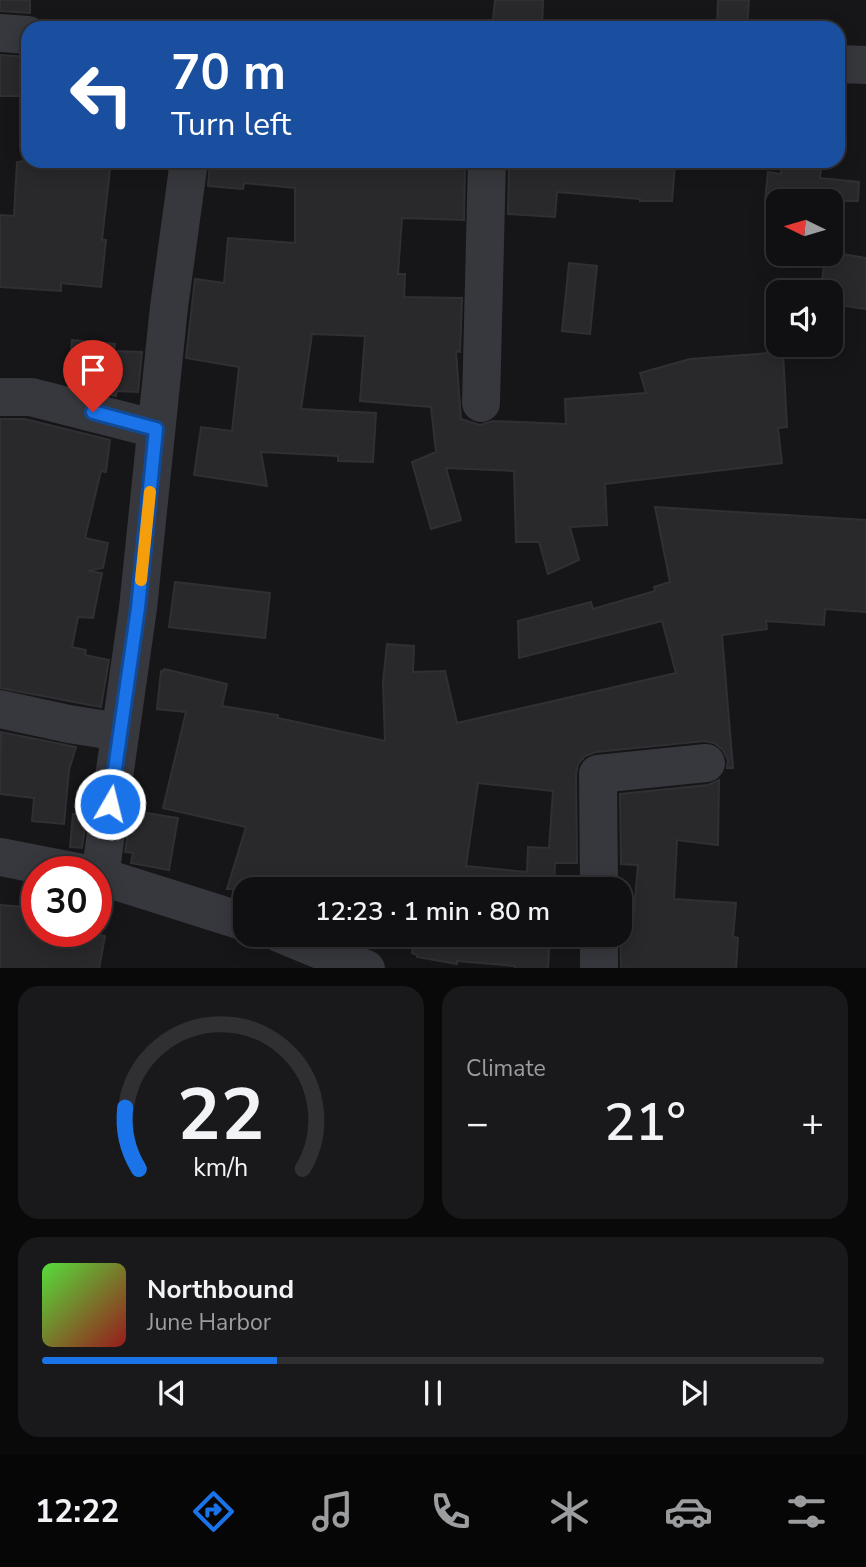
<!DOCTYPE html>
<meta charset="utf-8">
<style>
:root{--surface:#101012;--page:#19191b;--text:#f1f3f6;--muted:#9c9d9f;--line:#303032;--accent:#1a73e8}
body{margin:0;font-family:"Nunito Sans",sans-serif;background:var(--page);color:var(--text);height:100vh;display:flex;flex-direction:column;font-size:26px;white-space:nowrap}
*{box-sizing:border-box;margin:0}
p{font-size:23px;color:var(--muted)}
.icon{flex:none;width:38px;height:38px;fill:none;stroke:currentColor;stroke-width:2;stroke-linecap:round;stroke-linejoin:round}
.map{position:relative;height:968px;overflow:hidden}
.side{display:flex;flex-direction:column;gap:18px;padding:18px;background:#09090a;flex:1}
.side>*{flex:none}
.hud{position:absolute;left:21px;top:21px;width:824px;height:147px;border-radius:21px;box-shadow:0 4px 18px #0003,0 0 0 2px var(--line);background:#1a4fa0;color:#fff;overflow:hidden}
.needle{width:46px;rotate:275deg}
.tools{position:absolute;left:766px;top:189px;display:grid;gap:14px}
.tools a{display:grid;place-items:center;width:77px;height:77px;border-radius:14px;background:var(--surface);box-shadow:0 4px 18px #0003,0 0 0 2px var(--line);font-size:35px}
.speed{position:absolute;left:21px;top:856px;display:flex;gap:14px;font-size:35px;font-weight:700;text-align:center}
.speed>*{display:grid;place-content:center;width:91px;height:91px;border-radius:50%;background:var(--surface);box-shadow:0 4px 18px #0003,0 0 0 2px var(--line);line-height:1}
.speed .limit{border:10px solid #d22;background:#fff;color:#111}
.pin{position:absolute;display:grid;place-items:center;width:60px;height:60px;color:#fff;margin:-72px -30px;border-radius:50% 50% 50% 0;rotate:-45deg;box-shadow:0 0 7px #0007}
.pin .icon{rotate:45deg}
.me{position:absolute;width:77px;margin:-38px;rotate:8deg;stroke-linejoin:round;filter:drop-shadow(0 0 5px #0008)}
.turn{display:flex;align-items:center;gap:24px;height:147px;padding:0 35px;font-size:32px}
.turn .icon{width:91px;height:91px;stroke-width:2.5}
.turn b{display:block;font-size:49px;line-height:60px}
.big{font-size:52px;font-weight:600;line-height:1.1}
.side .widget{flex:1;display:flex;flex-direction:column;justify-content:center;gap:10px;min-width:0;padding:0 24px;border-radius:21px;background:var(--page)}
.side .dial{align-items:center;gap:0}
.dial svg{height:182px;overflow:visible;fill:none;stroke:var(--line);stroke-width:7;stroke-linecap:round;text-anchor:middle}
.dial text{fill:var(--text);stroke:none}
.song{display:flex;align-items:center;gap:21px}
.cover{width:84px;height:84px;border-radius:10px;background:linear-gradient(135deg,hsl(110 70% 55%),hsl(0 70% 35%))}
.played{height:7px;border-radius:4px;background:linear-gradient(90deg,var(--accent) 30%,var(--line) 30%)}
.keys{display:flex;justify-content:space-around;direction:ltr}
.heat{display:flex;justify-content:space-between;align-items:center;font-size:38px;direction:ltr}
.side .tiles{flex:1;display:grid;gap:18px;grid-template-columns:1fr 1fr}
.widget:last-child{grid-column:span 2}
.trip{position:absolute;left:233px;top:877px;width:399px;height:70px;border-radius:21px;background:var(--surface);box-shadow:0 4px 18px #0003,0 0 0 2px var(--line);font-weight:600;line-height:70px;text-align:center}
.dock{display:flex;height:112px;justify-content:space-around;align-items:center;background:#060607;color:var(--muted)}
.dock .icon{width:49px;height:49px}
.dock .active{color:var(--accent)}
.dock b{font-size:32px;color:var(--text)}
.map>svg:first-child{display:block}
</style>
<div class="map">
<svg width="866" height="969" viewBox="0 0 866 969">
<rect width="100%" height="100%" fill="#161618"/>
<path fill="#29292c" stroke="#303034" stroke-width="2" fill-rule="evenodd" d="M0 0H30V13L0 11Z
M495 0H543L542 28H492Z
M718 0H749L747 28H717Z
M0 55 28 57 27 96H0Z
M24 161H111L102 240H106L101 287 61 283V291L0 287V215L14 216 17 162Z
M210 161 401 163V161H465L464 220 402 218 398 274H405L404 297 462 298 460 352 456 351 461 419 480 425 493 421 566 424 565 399 646 393 640 373 690 359 783 352 787 427 778 428 782 463 605 484 607 525 570 527 579 560 548 574 539 542H516L514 471 446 468 461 520 431 529 412 462 436 452 431 407 360 401 365 336 312 334 301 409 376 413 373 462 338 461V456L261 452 267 486 194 475 201 427 232 431 239 367 186 358 195 279 224 283 228 238 295 243V188L244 183 243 189 208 186Z
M509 161H644L675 164 672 201H640V199L557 192 555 217 508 214Z
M782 161H822L820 178 859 182 858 201H765L768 172 781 174Z
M831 252 866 258V309L831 304V292H820L826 254Z
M569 263 597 266 590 334 562 331Z
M72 340 115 344 114 351 142 352 138 392 117 391 116 396 68 384Z
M0 419H25L110 440 106 472 101 471 85 538 108 543 103 568 87 571 102 573 93 618 78 617 72 647 86 650 85 655 109 660 101 707 0 688Z
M655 507 866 520V612L825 609 824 625 766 621 767 629 722 635 733 768H727L728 760 723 750 714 743 704 741 596 752 585 756 578 764 576 774 577 863H555L554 889H227L246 827 163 808 186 712 157 709 161 671 163 672 164 669 227 684 222 706 278 715V718L385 741 383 682 387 644 414 646 413 672 445 671 457 723 676 673 662 621 519 658 518 621 591 602 593 609 655 591 654 587 670 582ZM478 783 553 791 549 848 528 847 527 872 466 866Z
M175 582 270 593 265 638 169 627Z
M1 732 76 747 69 770 64 824 32 821 34 798 0 794Z
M719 780 718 845 677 840 674 899 736 903 733 937 738 938 736 969H621L620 923H633L638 865 621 864 620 794 708 785Z
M140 812 178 818 169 870 131 863 133 853 125 852 130 819 138 820Z
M73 814 87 815 82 848 70 847Z
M0 905 36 908 34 931H76L105 936 99 969H0Z
M415 934H550L548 969H515V966L457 961V964L417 957V955L412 953Z"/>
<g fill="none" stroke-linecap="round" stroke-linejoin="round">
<path stroke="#37383d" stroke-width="38" d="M0 33 28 35
M838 64 866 65
M0 397H31L156 429
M481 403 487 161
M0 709 69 724 120 732
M0 857 77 872
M96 875 245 922
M100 876 138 608 169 307 189 161
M599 889 598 774 706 763
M281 934 366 969
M599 934V969"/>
</g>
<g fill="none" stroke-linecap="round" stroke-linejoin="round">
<g stroke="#114b97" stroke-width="18">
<path id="route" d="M93 412 156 429 138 608 110 804"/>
</g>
<use href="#route" stroke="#1a73e8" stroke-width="12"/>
<path stroke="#f59e0b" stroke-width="12" d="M141 580 150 492"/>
</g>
</svg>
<div class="tools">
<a><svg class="needle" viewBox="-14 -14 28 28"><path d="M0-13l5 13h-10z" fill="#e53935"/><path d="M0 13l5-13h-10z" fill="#9c9d9f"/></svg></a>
<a><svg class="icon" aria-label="sound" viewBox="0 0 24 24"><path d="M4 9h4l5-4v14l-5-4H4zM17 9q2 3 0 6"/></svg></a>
</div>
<div class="speed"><div class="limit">30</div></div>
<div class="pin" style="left:93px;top:412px;background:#d93025"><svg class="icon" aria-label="arrive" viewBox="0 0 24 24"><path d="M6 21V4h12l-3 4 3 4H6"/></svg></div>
<svg class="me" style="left:110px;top:804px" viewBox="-20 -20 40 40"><circle r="17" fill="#1a73e8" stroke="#fff" stroke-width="3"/><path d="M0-11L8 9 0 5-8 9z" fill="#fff"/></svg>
<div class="trip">12:23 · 1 min · 80 m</div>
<div class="hud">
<div class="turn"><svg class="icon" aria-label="left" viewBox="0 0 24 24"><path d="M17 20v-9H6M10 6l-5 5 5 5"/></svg><div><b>70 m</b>Turn left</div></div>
</div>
</div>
<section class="side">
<div class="tiles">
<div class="widget dial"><svg viewBox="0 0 100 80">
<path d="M14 69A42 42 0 1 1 86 69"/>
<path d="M14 69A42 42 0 0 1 8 42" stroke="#1a73e8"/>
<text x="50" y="56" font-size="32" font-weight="700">22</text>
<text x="50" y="72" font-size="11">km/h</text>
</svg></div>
<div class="widget"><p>Climate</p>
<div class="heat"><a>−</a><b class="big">21°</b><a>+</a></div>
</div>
<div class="widget">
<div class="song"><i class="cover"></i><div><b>Northbound</b><p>June Harbor</p></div></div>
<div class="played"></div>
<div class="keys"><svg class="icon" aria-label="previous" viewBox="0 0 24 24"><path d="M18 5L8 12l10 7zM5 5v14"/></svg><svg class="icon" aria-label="pause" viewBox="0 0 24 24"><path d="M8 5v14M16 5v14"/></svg><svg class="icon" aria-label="next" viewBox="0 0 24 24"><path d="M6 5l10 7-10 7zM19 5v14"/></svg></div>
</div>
</div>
</section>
<nav class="dock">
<b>12:22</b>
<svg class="icon active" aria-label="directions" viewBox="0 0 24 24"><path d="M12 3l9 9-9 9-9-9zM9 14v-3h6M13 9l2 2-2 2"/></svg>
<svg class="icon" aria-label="music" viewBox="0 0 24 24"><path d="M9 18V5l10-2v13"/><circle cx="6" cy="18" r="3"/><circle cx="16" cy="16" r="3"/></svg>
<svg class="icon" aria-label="phone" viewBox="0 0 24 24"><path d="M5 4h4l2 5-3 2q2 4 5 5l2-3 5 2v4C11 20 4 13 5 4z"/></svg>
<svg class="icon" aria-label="climate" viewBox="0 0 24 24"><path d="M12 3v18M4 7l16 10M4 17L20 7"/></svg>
<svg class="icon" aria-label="car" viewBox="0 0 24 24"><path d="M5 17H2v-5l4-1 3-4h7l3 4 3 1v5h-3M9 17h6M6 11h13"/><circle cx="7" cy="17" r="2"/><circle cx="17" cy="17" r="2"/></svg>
<svg class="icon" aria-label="filters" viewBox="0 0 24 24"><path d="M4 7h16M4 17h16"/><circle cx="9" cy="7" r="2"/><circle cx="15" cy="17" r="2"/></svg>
</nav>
